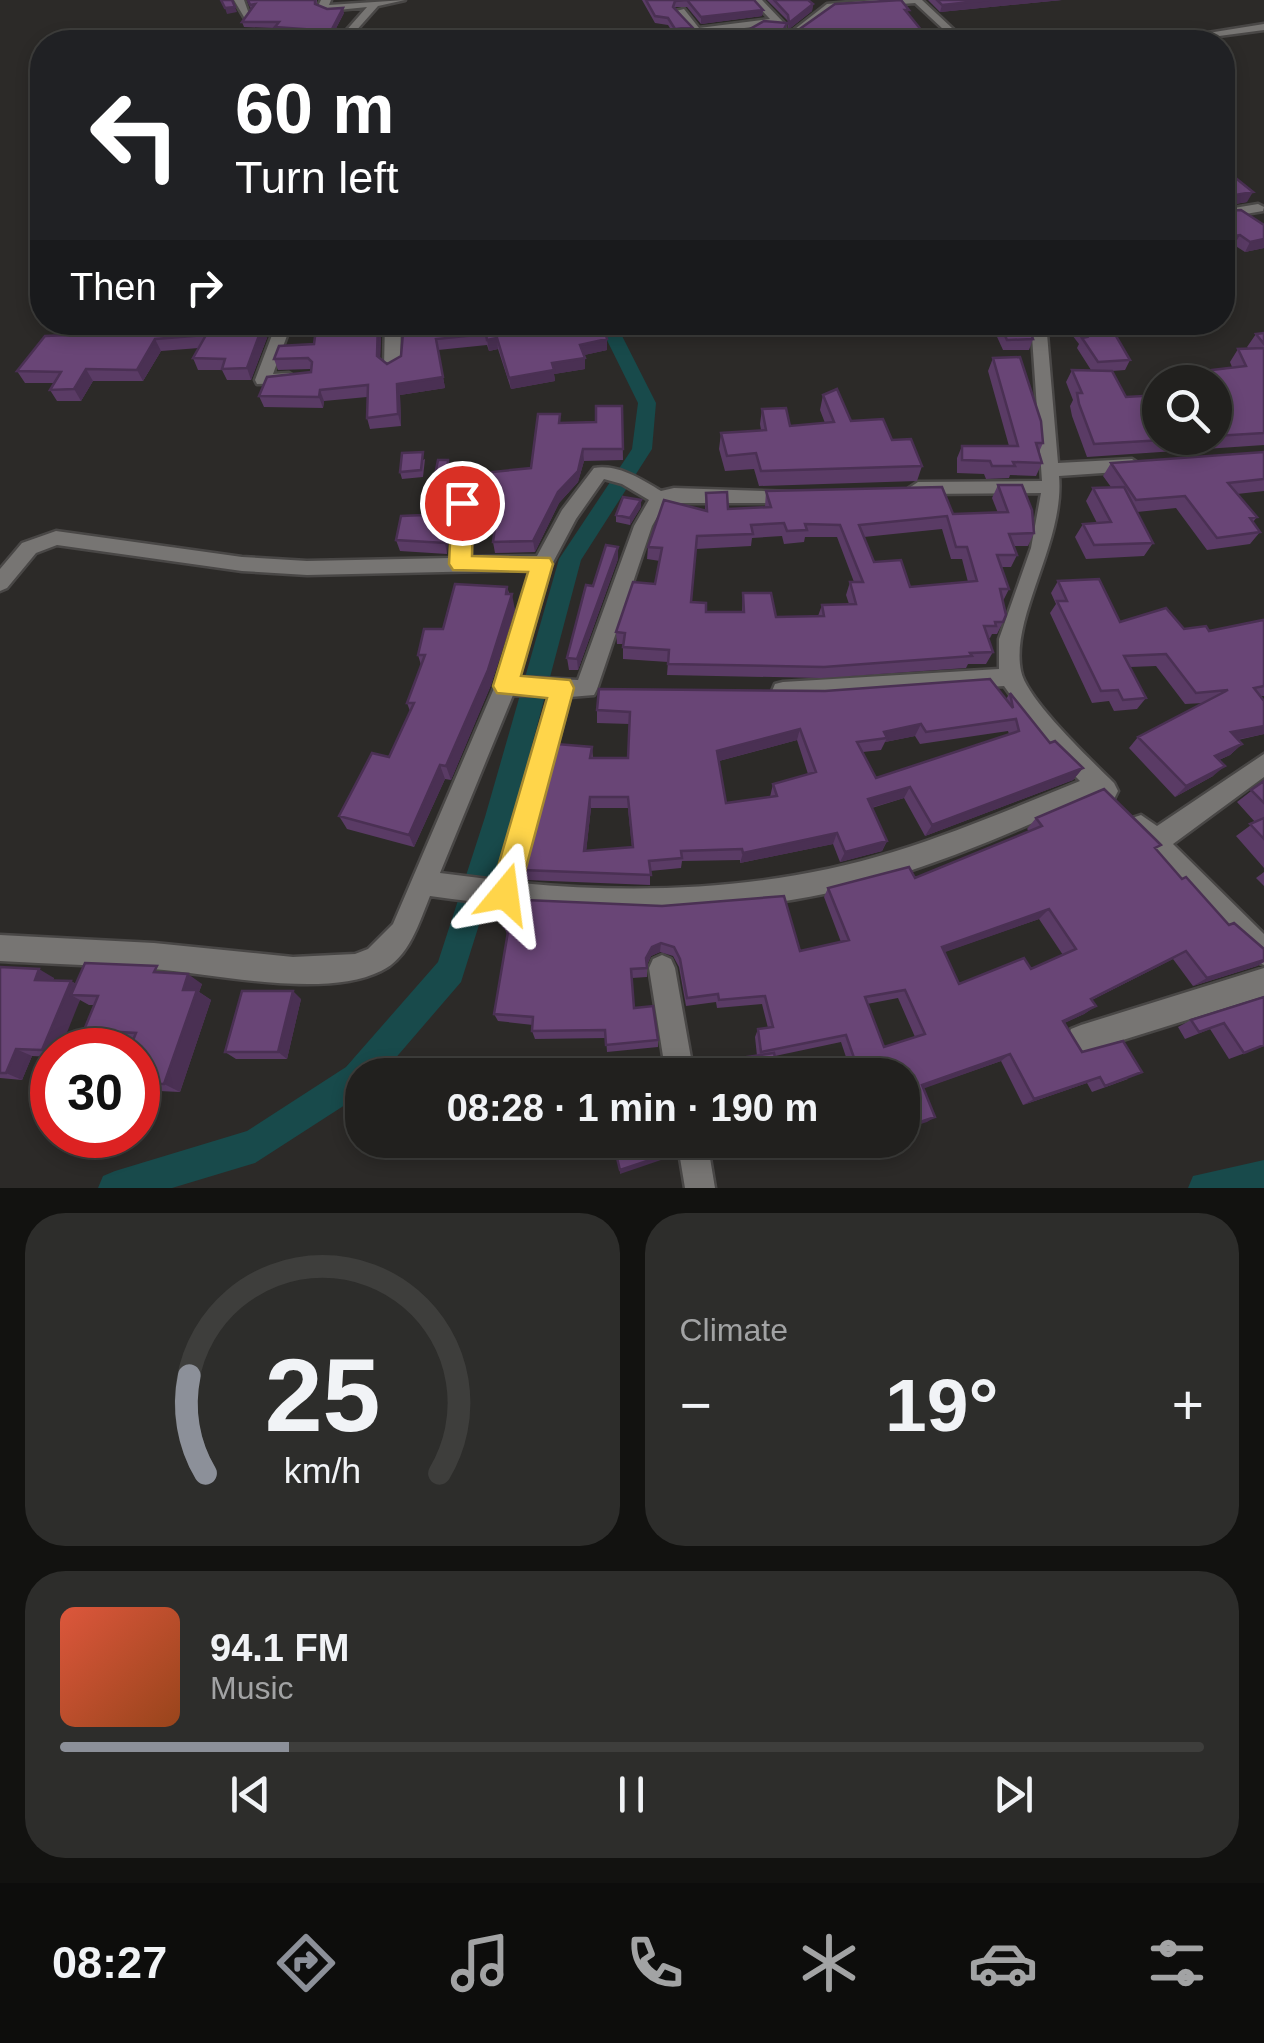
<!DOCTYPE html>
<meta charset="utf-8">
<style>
:root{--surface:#21201e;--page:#2d2d2b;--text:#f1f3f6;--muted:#a2a3a4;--line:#3e3e3c;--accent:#8c9099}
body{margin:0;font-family:Helvetica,sans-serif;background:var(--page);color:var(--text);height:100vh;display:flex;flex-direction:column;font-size:38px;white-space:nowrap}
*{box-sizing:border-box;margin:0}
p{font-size:32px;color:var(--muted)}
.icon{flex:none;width:55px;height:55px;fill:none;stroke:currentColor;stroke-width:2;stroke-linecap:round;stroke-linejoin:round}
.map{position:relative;height:1188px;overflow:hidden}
.details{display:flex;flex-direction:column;gap:25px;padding:25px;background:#121210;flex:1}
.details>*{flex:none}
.guide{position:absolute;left:30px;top:30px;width:1205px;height:305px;border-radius:40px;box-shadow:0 5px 15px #0003,0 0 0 2px var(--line);background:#202124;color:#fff;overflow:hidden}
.tools{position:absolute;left:1142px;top:365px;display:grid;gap:20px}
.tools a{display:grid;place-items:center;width:90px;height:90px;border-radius:50%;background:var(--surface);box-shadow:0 5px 15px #0003,0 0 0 2px var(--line);font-size:50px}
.speed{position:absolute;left:30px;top:1028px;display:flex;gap:20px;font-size:50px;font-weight:700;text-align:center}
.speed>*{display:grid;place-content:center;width:130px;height:130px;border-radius:50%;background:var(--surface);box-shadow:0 5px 15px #0003,0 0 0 2px var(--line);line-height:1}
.speed .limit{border:15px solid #d22;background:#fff;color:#111}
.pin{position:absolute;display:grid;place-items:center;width:85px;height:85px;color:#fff;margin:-42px;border:5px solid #fff;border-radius:50%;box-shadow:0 2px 10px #0007}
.me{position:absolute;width:110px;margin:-55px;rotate:16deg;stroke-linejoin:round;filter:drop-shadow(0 0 8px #0008)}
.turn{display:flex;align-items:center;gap:35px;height:210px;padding:0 40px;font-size:45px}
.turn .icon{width:130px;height:130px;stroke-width:2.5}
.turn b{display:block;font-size:70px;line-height:85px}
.then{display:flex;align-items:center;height:95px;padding:0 40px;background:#0003;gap:20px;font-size:38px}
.big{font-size:75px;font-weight:700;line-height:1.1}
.details .widget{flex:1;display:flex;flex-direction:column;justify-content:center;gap:15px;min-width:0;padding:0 35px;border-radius:40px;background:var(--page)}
.details .dial{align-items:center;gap:0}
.dial svg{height:260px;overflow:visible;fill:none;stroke:var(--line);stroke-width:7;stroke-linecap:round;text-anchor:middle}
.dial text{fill:var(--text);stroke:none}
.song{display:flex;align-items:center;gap:30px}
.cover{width:120px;height:120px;border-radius:15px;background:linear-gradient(135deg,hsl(10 70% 55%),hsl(20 70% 35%))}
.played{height:10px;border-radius:5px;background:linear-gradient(90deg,var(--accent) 20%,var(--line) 20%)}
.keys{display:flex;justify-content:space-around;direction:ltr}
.heat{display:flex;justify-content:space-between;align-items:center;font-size:55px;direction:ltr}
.details .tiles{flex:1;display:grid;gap:25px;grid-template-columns:1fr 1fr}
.widget:last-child{grid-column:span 2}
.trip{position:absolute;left:345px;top:1058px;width:575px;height:100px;border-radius:40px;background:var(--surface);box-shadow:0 5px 15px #0003,0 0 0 2px var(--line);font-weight:700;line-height:100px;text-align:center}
.menu{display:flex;height:160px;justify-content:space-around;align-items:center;background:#0d0d0c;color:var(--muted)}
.menu .icon{width:70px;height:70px}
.menu .active{color:var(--accent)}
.menu b{font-size:45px;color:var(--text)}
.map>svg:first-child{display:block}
</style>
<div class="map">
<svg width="1264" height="1188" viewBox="0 0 1264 1188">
<rect width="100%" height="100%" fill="#2c2a28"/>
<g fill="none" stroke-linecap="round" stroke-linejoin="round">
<path fill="#184a4b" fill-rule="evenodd" d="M598 322H615L656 403 652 449 581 560 513 817 461 982 381 1075H362V1094L255 1163 172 1188H98L103 1176 115 1171 247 1131 346 1067 438 962 485 817 559 559 632 449 638 403Z
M1264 1160V1188H1188L1193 1176Z"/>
<g stroke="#494746" stroke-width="5">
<path id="street" d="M234 0H244L250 17H244Z
M321 0H331L329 5 405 0 378 6 346 42H336L367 7 328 11 318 6Z
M752 0H762L785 24V28L775 24 697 34 676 11 684 9 699 28 770 19Z
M876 0H922L967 42H957L915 3 832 9 794 38 786 36 827 4Z
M1264 24V30L1174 42H1152Z
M1258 204 1264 207 1263 211 1222 218V210Z
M277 322H292L273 374 289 373 297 378 289 383 257 384 255 380Z
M385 322H401L400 367 392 372 384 367Z
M526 322H541L547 338 544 341H534Z
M1031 322H1046L1058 463 1132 459 1141 465 1132 471 1059 476C1065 542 1010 617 1021 671 1026 699 1093 762 1114 783L1118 791 1114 799 1106 802 1095 796C1028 825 960 856 890 877 738 923 585 918 430 896 419 923 409 958 381 971 325 999 216 974 153 969 102 965 51 964 0 961V935L154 943 293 957 355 954 368 949 393 924 495 686 531 570 307 575 242 571 57 545 36 553 7 588 0 591V569L22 543 56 531 242 557 307 561 451 558 454 473 463 467 472 473 471 557 537 556 562 510 594 468C618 464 641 479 661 491L674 488 796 492 799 497 790 503H665L652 526 597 689 594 695 570 697 521 883C645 895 773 889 893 852 957 832 1018 806 1080 781L1050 751 1004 686 783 700 775 698 772 691 775 684 783 682 999 669V639L1031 548 1041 493 918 494 909 488 918 482 1042 481ZM604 479 622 484 649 500 634 526 578 680 519 677 551 566 576 519ZM513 695 549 696 496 880 440 873Z
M1264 754V777L1173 844 1264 934V965L1255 961 1179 889 1129 826 1132 818 1141 815 1157 826Z
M662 955 671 959 675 968 694 1075H666L649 968 653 959Z
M1264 968V996L1081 1053 1071 1049 1067 1039 1071 1029 1081 1025Z
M677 1140H707L715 1188H685Z"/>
</g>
<use href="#street" fill="#777573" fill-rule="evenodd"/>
</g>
<path fill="#5a3b65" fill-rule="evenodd" d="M247 0H317V5L344 13 332 36 277 33 275 28 244 27 242 22 251 9Z
M642 0H754L763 10 762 16 701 24 687 7H675L692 27V34L675 36 668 25 655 23Z
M767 0H808L813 4 812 11 788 30V21Z
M928 0H1062L940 12Z
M1222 167 1247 202 1224 206 1225 211 1264 225V248L1245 252 1234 245 1222 247Z
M273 322 251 380H227L222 370H198L193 358 199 348 161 351 143 381H93L81 401H57L50 390 54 383H25L17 371 96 334Z
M404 322 543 334 547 328 545 322H602L607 350 584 355 585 369 554 374 555 381 511 389 498 349 489 351 487 345 438 350 445 388 400 395 401 426 370 429 367 418V397L324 401 323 408 264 407 259 396 311 372V369L278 370 274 359 314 344 381 333 380 358 387 364 401 356Z
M794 322H831L830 326 801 332Z
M993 322H1027L1033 339 1029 350H1003L993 328 994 324Z
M1062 322H1112L1113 324 1111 328 1130 360 1125 370 1112 371 1126 397 1160 438H1215V382H1188L1195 372 1232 367 1230 362 1238 349H1249L1247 347 1256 334 1264 333V445L1087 457 1072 416 1070 406 1073 400 1066 382 1072 370H1091L1077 348 1079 344Z
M993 358 1043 443 1039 452 1042 463 1036 476 1010 475 1009 478 986 479 984 474 957 473V458L962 446H1009L988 371Z
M823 395 851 421 892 440 922 466 917 481 759 486 754 469 725 471 719 449 721 433 761 430 760 424 762 409 790 426 825 423 820 410Z
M622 406 623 460 584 461 578 482 559 503 535 552 495 553 493 542 497 518 475 519 473 508 493 485 531 468 560 423 596 422Z
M1264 452V491L1237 494 1257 517 1253 522 1260 532 1250 544 1207 550 1176 508 1137 512 1153 543 1144 556 1086 559 1075 537 1083 524 1097 523 1086 501 1093 488 1111 487 1103 476 1111 463Z
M425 459 423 477 402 479 400 472Z
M448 460 451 472 447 554 400 551 396 540 424 515 428 510Z
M998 485 1034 533 1028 546H1014L1017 555 1011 567H1002L1009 589 1003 601V622L997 634H992L990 638H988L993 652 986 664H968L966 668 821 678 667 675 668 662 623 659V644H617L616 632 655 584 660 561 647 559 648 547 705 511 706 493 728 509 765 507 766 491 953 514 998 513 992 498ZM942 529 951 559H962L968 582 910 587 874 562 864 537ZM782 536 784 544 804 542 805 537H837L854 582H850L846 595 849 604 822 605 818 616 776 617 743 593 742 612H706L691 602 696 549 751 546 752 538Z
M641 507 630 525 616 522V515Z
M618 559 578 670H569L567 658 593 586Z
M1058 581 1120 622 1184 629 1209 631 1264 622V696H1261L1264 734 1238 740 1242 744 1230 755 1219 760 1213 776 1175 797 1129 748 1138 737 1204 703 1185 704 1156 666 1130 667 1146 698 1137 709 1114 711 1109 701 1092 703 1050 613 1056 604 1051 593Z
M507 587 515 610 491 685 451 780 445 779 414 847 347 829 339 816 389 757 410 711 407 703 421 665 418 655Z
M1010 693 1050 743 1083 768 1073 780 925 836 904 798 872 808 887 841 882 851 840 862 833 844 740 863V860L682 861 681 868 650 871V885L526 880 523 870 592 747 593 758H628L630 724 597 723V710L1006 699ZM1008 731 1009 734 876 778 863 752 881 750 885 742 915 736 920 744ZM797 740 808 774 773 784 770 797 726 803 719 761ZM591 808H628L632 847 586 851Z
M1264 781V868L1236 836 1255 822 1237 802Z
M1036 818 1156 849 1182 879 1229 925 1264 949V962L1257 966 1193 986 1173 959 1092 1000 1096 1006 1084 1014 1064 1023 1082 1052 1128 1079 1092 1092 1087 1083 1023 1105 1001 1061 923 1088 927 1122 902 1075H852L841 1042 775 1056 779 1075H653V1070H696L757 1056 755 1037 758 1029 768 1028 762 1004 717 1008 716 1002 686 1006 679 967 673 956 660 952 651 956 647 965V977L632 978 634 1008 658 1040V1047L607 1052 606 1038 535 1039 532 1031 533 1025 498 1021 494 1014 508 936 504 927 800 951 841 942 824 897 828 888 915 878 1029 831 1027 829ZM1039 919 1063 955 1031 969 959 984 944 952ZM898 998 915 1037 884 1047 867 1004Z
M1264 872V886L1256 878Z
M0 967 54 978 53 980 71 981 76 984 166 973 202 984 199 992 211 1000 180 1092 138 1090V1050L133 1041 102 1039 84 1030 95 1005H89L80 1000 52 1050V1057L32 1056 22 1080 0 1078Z
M1264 997V1046L1229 1059 1210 1029 1185 1039 1178 1027 1191 1020Z
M301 999 287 1059H236L225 1052Z"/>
<path fill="#4a3053" d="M989 0H1062L940 12 942 5Z
M813 4 812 11 788 30 789 23Z
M235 7 237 12 227 14 225 8Z
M343 8 344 13 332 36 331 31Z
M763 10 762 16 701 24V17Z
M692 27V34L675 36V29Z
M1253 192 1247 202 1222 206 1223 197Z
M1240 235 1234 245 1222 247 1228 237Z
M1264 239V248L1245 252 1250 242Z
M264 322H273L251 380 247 368Z
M378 322 381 333 380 367 377 356Z
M803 322H831L830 326 801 332Z
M497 338 498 349 489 351 487 340Z
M155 339 161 351 143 381 137 370Z
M607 339V350L580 356V345Z
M585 358V369L554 374 555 381 511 389 509 378 552 363Z
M86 369 93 381 81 401 74 389Z
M443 377 445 388 400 395 401 426 398 414 397 384Z
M320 390 324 401 323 408 319 397Z
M583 449 584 461 578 482 559 503 535 552 533 541 558 492Z
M448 460 451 472 447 554 445 543Z
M641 500V507L630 525V518Z
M618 547V559L578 670 577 659Z
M507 587 510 603 512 594 515 610 491 685 451 780 446 766Z
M921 724 915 736 885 742 887 738 884 732Z
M1264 726V734L1220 743 1231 732Z
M800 729 797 740 715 762 717 751Z
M1242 744 1230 755 1203 767 1215 756Z
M440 765 445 779 414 847 409 835Z
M1225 766 1213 776 1175 797 1186 786Z
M1083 768 1073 780 925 836 932 825Z
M910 787 904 798 863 810 868 799Z
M590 797 591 808 585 862 584 851Z
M837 833 833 844 740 863 743 853Z
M887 841 882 851 840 862 845 852Z
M1049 909 1039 919 934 956 942 947Z
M661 943 660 952 651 956 646 966V958L652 947Z
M1186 951 1173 959 1079 1006 1091 999Z
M1264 960V962L1257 966 1193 986 1207 978Z
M39 969 54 978 49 988 35 980Z
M188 974 202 984 199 992 211 1000 180 1092 164 1084 183 990Z
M71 981 85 989 71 995 80 1000 60 1050H52V1055L42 1050Z
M293 991 301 999 287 1059 278 1052Z
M1096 1006 1084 1014 1052 1029 1063 1021Z
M16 1049 32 1056 22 1080 6 1073Z
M1010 1054 1001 1061 914 1092 922 1085Z
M1100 1077 1087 1083 1023 1105 1034 1099Z
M935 1117 927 1122 902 1130V1128Z
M662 1156 661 1160 620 1174V1170Z"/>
<path fill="#694576" stroke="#4a3053" stroke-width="2.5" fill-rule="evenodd" d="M221 0H232L235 7 225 8Z
M248 0H315V4L327 9 343 8 331 31 275 27 279 22H242L255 4 250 5Z
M646 0H754L763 10 701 17 687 0 675 1 673 7 692 27 675 29 668 18 655 16Z
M774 0H808L813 4 789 23 788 15Z
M901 0 909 10H905L931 42H727L764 21 787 23 784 29 794 33 835 4Z
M937 0H989L942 5Z
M1222 167 1253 192 1223 197 1225 211 1241 210 1264 225V239L1250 242 1240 235 1228 237 1222 233Z
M153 322H264L247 368 222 369 225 359 193 358 206 335 155 339 137 370 86 369 74 389 50 390 61 372 17 371 45 336 96 334 100 329Z
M317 322H378L377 356 387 364 401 356 404 322H526L529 331 543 334 550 326 548 322H602L607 339 580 345 585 358 552 363 554 370 509 378 497 338 487 340 486 334 436 339 443 377 397 384 398 414 367 418 368 385 320 390 319 397 259 396 267 377 311 372 312 362 308 358 274 359 279 346 314 344Z
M999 322H1027L1033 339 1007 340Z
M1075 322H1112L1113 324H1109L1130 360 1098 362 1082 338 1087 337Z
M1264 333V344L1256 334Z
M1264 348V433L1215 436V382H1205L1195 372 1246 366 1238 349Z
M1020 357 1041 421 1043 443H1036L1042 463 1013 462 1015 466H992L990 461 962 460V446H1018L993 358Z
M1072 370 1112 371 1126 397 1160 395V438H1199L1094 444 1079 404 1077 393H1082Z
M837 389 851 421 883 419 892 440 911 439 922 466 761 471 756 453 727 456 721 433 766 430 762 409 786 408 790 426 834 422 823 395Z
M596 406H622L623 449H583L578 471 558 492 533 541 493 542 498 506 473 508V487L493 485 492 472 531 468 538 414H560L559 423 596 422Z
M423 452 421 470 400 472 402 453Z
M1264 452V479L1228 483 1257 517 1250 518 1260 532 1217 538 1185 496 1136 500 1111 463Z
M438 460H448L445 543 396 540 401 516 424 515 428 510Z
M998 485H1022L1032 510 1034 533 1009 534 1017 555H997L1009 589H1000L1006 615 1003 622H995L996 626H984L993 652 970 653 972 656 824 667 668 664 669 650 623 647 625 633 616 632 633 582 655 584 662 548 648 547 664 500 707 511 706 493 727 492 728 509 771 507 766 491 942 487 953 514 1008 512ZM947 516 956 547H967L977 581 910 587 901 560 874 562 859 525ZM784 523 787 531 807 530 805 524 840 525 863 582H850L856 604 822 605 824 616 776 617 771 593H743L744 612H706V603L691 602 697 536 753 534 751 525Z
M1124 487 1153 543 1094 545 1083 524 1111 522 1093 488Z
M623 497 641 500 630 518 616 515Z
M606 545 618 547 577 659 567 658 586 585 593 586Z
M1099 579 1120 622 1166 608 1184 629 1206 626 1209 631 1263 620 1264 622V686L1254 688 1264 701V726L1231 732 1242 744 1215 756 1225 766 1186 786 1138 737 1228 690 1196 693 1166 654 1124 656 1146 698 1123 700 1118 690 1101 691 1057 601H1067L1058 581Z
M455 584 507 587 506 594H512L488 670 446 766 440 765 409 835 339 816 372 753 389 757 414 703H407L425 655H418L424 629H443Z
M990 679 1013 708 1010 693 1050 743 1055 741 1083 768 932 825 910 787 868 799 887 841 845 852 837 833 743 853 742 849 681 851 682 858 649 861 651 875 523 870 557 744 592 747 590 758H628L630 712 597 710 599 689 825 691ZM1016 719 1019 731 876 778 857 742 887 738 884 732 921 724 926 732ZM800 729 816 772 773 784 777 796 726 803 717 751ZM590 797H628L633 847 584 851Z
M1264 781V803L1251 790Z
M1104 789 1157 841 1161 845 1155 848 1182 879 1186 877 1229 925 1234 923 1264 949V960L1207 978 1186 951 1091 999 1096 1006 1063 1021 1082 1052 1123 1041 1142 1072 1105 1086 1100 1077 1034 1099 1010 1054 922 1085 935 1117 902 1128V1075H860L846 1035 761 1052 758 1029 773 1027 765 996 719 1000 718 994 687 998 680 959 674 947 661 943 652 947 646 958 647 968 631 969 634 1008 653 1006 658 1040 606 1045 605 1030 532 1031 533 1017 494 1014 509 926 504 927 505 899 662 906 784 896 800 951 849 940 828 888 909 867 915 878 1042 826 1036 818ZM1049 909 1076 949 1031 969 1024 958 959 984 942 947ZM905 990 925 1034 884 1047 865 997Z
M1264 818V839L1250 824Z
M85 963 157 966 154 972 188 974 183 990H197L164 1084 138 1083V1050H129L136 1033 84 1030 98 996 71 995Z
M0 967 39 969 35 980 71 981 42 1050 16 1049 6 1073H0Z
M242 991H293L278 1052H225Z
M1264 997V1045L1244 1053 1224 1023 1199 1032 1191 1020Z
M774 1053 779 1075H654L653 1070H696L700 1064Z
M619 1140H658L662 1156 620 1170 613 1142Z"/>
<path fill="#ffd54a" stroke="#a68a30" stroke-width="2.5" d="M462 496 473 503 472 556 550 558 553 564 521 676 570 680 574 688 519 894 515 904 505 908 495 904 490 894 547 698 497 693 493 686 528 572 453 570 449 564 452 503Z"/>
</svg>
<div class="tools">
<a><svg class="icon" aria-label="search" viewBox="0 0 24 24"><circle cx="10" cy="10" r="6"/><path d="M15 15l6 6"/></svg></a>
</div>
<div class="speed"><div class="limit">30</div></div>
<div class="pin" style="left:462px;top:503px;background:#d93025"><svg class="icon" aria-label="arrive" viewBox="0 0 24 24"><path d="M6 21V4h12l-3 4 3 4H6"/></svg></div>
<svg class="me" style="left:505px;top:894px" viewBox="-20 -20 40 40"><path d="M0-17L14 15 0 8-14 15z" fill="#ffd54a" stroke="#fff" stroke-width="4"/></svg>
<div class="trip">08:28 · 1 min · 190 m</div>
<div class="guide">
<div class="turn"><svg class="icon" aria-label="left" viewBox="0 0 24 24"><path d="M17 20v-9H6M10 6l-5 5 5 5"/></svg><div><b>60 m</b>Turn left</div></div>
<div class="then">Then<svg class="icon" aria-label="right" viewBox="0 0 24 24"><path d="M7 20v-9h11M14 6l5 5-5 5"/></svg></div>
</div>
</div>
<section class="details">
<div class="tiles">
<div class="widget dial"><svg viewBox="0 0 100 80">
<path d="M14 69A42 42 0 1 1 86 69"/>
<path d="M14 69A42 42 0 0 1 9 39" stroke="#8c9099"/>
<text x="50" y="56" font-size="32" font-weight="700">25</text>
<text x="50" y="72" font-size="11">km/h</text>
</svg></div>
<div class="widget"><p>Climate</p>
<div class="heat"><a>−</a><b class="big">19°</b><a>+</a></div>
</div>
<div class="widget">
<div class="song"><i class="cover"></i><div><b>94.1 FM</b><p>Music</p></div></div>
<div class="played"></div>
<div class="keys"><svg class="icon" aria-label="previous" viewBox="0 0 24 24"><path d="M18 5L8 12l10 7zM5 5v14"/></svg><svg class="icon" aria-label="pause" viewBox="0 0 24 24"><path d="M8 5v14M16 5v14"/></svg><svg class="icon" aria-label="next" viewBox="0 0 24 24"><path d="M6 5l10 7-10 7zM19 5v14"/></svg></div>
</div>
</div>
</section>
<nav class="menu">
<b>08:27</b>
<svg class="icon active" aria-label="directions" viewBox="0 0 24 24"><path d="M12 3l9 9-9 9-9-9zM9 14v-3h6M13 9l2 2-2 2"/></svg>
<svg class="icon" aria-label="music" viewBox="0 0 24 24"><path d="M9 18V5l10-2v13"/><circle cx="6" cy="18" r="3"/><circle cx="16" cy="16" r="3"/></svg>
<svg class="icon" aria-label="phone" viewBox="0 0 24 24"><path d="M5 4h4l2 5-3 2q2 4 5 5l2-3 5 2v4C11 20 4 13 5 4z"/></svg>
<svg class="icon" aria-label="climate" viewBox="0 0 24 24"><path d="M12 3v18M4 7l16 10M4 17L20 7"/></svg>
<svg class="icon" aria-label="car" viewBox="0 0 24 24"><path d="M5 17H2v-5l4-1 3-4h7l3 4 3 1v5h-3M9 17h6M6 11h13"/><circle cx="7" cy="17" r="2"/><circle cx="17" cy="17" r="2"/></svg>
<svg class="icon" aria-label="filters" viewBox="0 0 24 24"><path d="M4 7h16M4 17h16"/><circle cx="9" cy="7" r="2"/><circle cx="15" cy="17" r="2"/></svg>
</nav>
